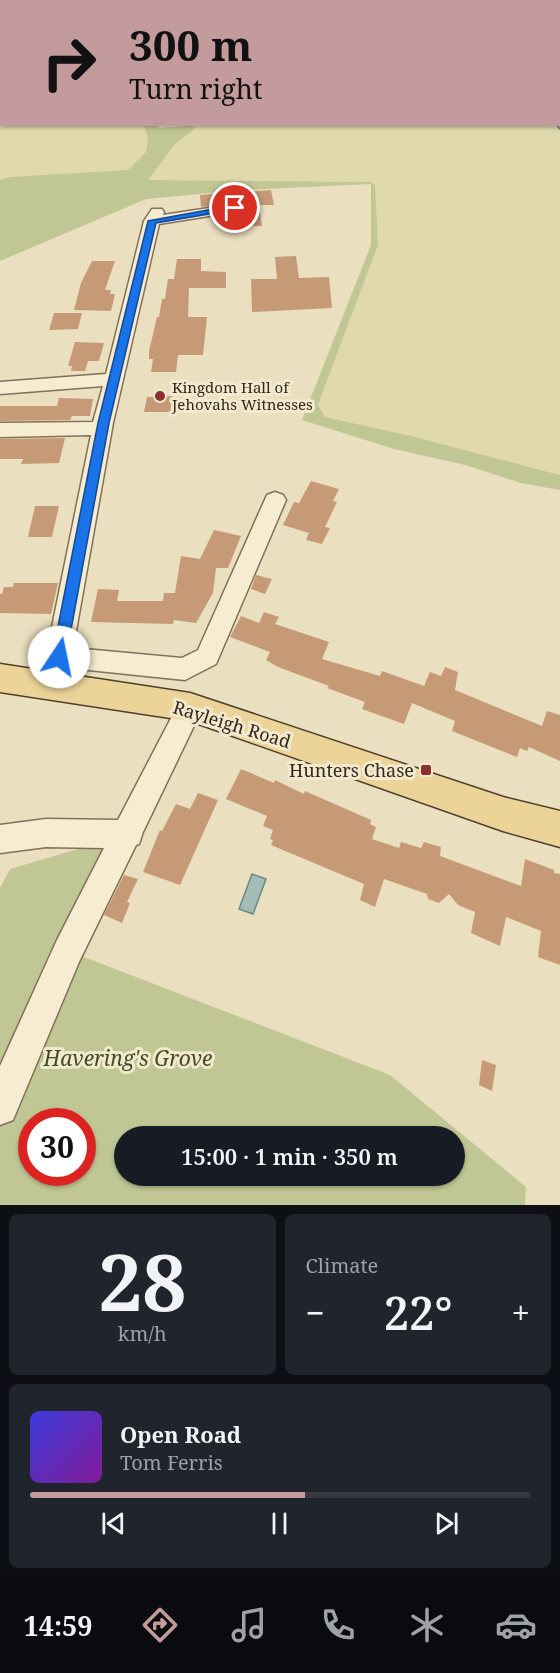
<!DOCTYPE html>
<meta charset="utf-8">
<style>
:root{--surface:#171b24;--page:#20242c;--text:#f1f3f6;--muted:#9ea1a6;--line:#363941;--accent:#c49b9c}
body{margin:0;font-family:"Noto Serif",serif;background:var(--page);color:var(--text);height:100vh;display:flex;flex-direction:column;font-size:22px;white-space:nowrap}
*{box-sizing:border-box;margin:0}
p{font-size:20px;color:var(--muted)}
.icon{flex:none;width:33px;height:33px;fill:none;stroke:currentColor;stroke-width:2;stroke-linecap:round;stroke-linejoin:round}
.map{position:relative;height:1205px;overflow:hidden}
.sheet{display:flex;flex-direction:column;gap:9px;padding:9px;background:#0d0f14;flex:1}
.sheet>*{flex:none}
.banner{position:absolute;left:0px;top:0px;width:561px;height:126px;box-shadow:0 2px 4px #0004;background:#c49b9c;color:#111;overflow:hidden}
.speed{position:absolute;left:18px;top:1108px;display:flex;gap:12px;font-size:30px;font-weight:700;text-align:center}
.speed>*{display:grid;place-content:center;width:78px;height:78px;border-radius:50%;background:var(--surface);box-shadow:0 2px 4px #0004;line-height:1}
.speed .limit{border:9px solid #d22;background:#fff;color:#111}
.pin{position:absolute;display:grid;place-items:center;width:51px;height:51px;color:#fff;margin:-26px;border:3px solid #fff;border-radius:50%;box-shadow:0 2px 6px #0007}
.me{position:absolute;width:66px;margin:-33px;rotate:11deg;stroke-linejoin:round;filter:drop-shadow(0 0 4px #0008)}
.turn{display:flex;align-items:center;gap:21px;height:126px;padding:0 30px;font-size:27px}
.turn .icon{width:78px;height:78px;stroke-width:2.5}
.turn b{display:block;font-size:42px;line-height:51px}
.big{font-size:45px;font-weight:600;line-height:1.1}
.sheet .tile{flex:1;display:flex;flex-direction:column;justify-content:center;gap:9px;min-width:0;padding:0 21px;border-radius:9px;background:var(--page)}
.sheet .dial{align-items:center;gap:0}
.dial b{font-size:78px;line-height:1}
.song{display:flex;align-items:center;gap:18px}
.cover{width:72px;height:72px;border-radius:9px;background:linear-gradient(135deg,hsl(240 70% 55%),hsl(290 70% 35%))}
.played{height:6px;border-radius:3px;background:linear-gradient(90deg,var(--accent) 55%,var(--line) 55%)}
.keys{display:flex;justify-content:space-around;direction:ltr}
.heat{display:flex;justify-content:space-between;align-items:center;font-size:33px;direction:ltr}
.sheet .tiles{flex:1;display:grid;gap:9px;grid-template-columns:1fr 1fr}
.tile:last-child{grid-column:span 2}
.trip{position:absolute;left:114px;top:1126px;width:351px;height:60px;border-radius:30px;background:var(--surface);box-shadow:0 2px 4px #0004;font-weight:600;line-height:60px;text-align:center}
.tab-bar{display:flex;height:96px;justify-content:space-around;align-items:center;background:#090b0e;color:var(--muted)}
.tab-bar .icon{width:42px;height:42px}
.tab-bar .on{color:var(--accent)}
.tab-bar b{font-size:27px;color:var(--text)}
.map>svg:first-child{display:block}
</style>
<div class="map">
<svg width="560" height="1205" viewBox="0 0 560 1205">
<rect width="100%" height="100%" fill="#eadfbf"/>
<path fill="#dfd9ad" d="M0 118 2 124 142 125H144L148 139 146 152 128 170 10 177 0 180Z
M549 124 552 127 560 125V475L411 436 325 417 318 406 378 245 375 185 371 182 148 180 175 144 192 131 196 125Z"/>
<path fill="#c0c794" fill-rule="evenodd" d="M142 125H161L158 128 184 126 169 125H196L192 131 175 144 148 180 371 182 375 185 378 245 318 405 325 417 411 436 560 475V490L521 483 465 465 394 449 302 420 371 245V184L242 190 146 199 0 261V180L10 177 128 170 146 152 148 139 144 125Z
M129 834 71 952 390 1075 526 1187 525 1205H0V888L10 869ZM32 1122H82V1173H32ZM124 1137H454V1176H124Z"/>
<path fill="#a2bdb5" stroke="#6a8982" stroke-width="1.5" d="M252 874 266 879 253 914 239 909Z"/>
<g fill="none" stroke-linecap="round" stroke-linejoin="round">
<path stroke="#6a8982" stroke-width="2" d="M556 124 560 129"/>
</g>
<path fill="#c69a77" d="M271 190 274 205H259L262 226H245V221H220L221 216 242 212 244 207 240 203 201 207 200 195Z
M296 256 299 278 329 277 332 308 252 312 251 279H277L275 257Z
M177 259H201V271L226 272V288H189L188 317H207L203 355H178L176 372H151L153 359H149V351L157 317H159L162 299H165L168 279H174Z
M92 261H115L105 290H111L110 294H115L111 311 74 310 81 283Z
M54 313H82L78 329 49 330Z
M75 342 104 343 99 361H88L85 371H71L72 366H68Z
M173 396 171 412H144L147 397Z
M59 398 93 399 90 416H72L70 420 0 421V406H57Z
M65 438 59 463 21 464 23 459H0V439Z
M311 481 339 489 333 501 337 502 325 527 330 528 322 544 306 540 309 533 283 525 294 502 299 503Z
M35 506H59L52 537H28Z
M214 530 241 536 228 568H216L213 593 196 623 174 620 173 624 91 622 98 589 119 590 117 601H163L164 593H175L181 556 200 559Z
M256 575 272 579 265 594 251 589Z
M14 583H58L51 614 0 613V594H2L4 587H13Z
M264 612 279 617 275 624 329 642 322 659 380 676 382 671 424 686 430 672 441 676 445 667 458 672 455 690 542 726 547 711 560 715V761L529 747 527 751 520 748 517 757 452 731 455 721 412 703 404 724 362 709 365 702 327 688 329 686 278 667 266 660 270 652 230 637 241 616 259 623Z
M241 769 274 783 275 780 304 794 305 791 371 820 370 824 376 827 372 839 399 848 401 842 421 848 424 842 441 847 440 856 521 886 525 859 554 870V873L560 874V965L538 957 541 931 506 917 500 946 471 933 475 912 458 905 449 894 439 903 428 899 427 894 384 879 375 907 360 900 364 884 271 845 273 840 270 839 273 830 263 826 267 816 226 799Z
M198 793 218 800 180 885 143 872 160 830 162 831 176 804 190 809Z
M124 875 138 879 127 902 130 903 122 923 104 915Z
M482 1060 496 1065 492 1091 479 1085Z"/>
<g fill="none" stroke-linecap="round" stroke-linejoin="round">
<g stroke="#827059" stroke-width="3">
<path id="minor" d="M235 204 240 205 242 208 240 211 159 224 113 423 73 648 182 658 198 650 267 495 275 492 283 495 286 500 216 664 185 680 69 668 62 694 53 697 44 694 40 686 91 435 0 437V423L93 422 103 386 0 394V382L106 374 144 221 152 209H162L164 212 163 215Z
M190 696 199 699 203 707 143 832 139 844 136 845 79 962 13 1120 0 1125V1066L57 940 104 848 46 847 0 853V825L46 819 118 820 181 699Z"/>
</g>
<g stroke="#4f3e2d" stroke-width="3">
<path id="major" d="M0 664 190 693 503 797 560 811V847L503 831 190 721 0 692Z"/>
</g>
<use href="#minor" fill="#f6ecd1" fill-rule="evenodd"/>
<use href="#major" fill="#ecd498" fill-rule="evenodd"/>
<g stroke="#32281c" stroke-width="3">
<path id="rail" d="M536 0 544 2"/>
</g>
<use href="#rail" stroke="#f2e9ce" stroke-width="2" stroke-dasharray="7" stroke-linecap="butt"/>
</g>
<path fill="#1a73e8" stroke="#114b97" stroke-width="1.5" d="M235 205 238 206V209L156 223 109 423 66 657 64 661H54L52 657 98 423 148 221Z"/>
<g fill="#8d2f2d" stroke="#f2e9ce" stroke-width="2">
<circle cx="160" cy="396" r="6"/>
<rect x="420" y="764" width="12" height="12" rx="3"/>
</g>
<g text-anchor="middle" dominant-baseline="central" stroke-width="6" stroke-linejoin="round" paint-order="stroke">
<g font-size="15" fill="#32281c" stroke="#f2e9ce" text-anchor="start">
<text x="172" y="387">Kingdom Hall of<tspan x="172" dy="17">Jehovahs Witnesses</tspan></text>
</g>
<g font-size="18" fill="#32281c" stroke="#f2e9ce">
<text transform="translate(232 724) rotate(17)">Rayleigh Road</text>
</g>
<g font-size="18" fill="#32281c" stroke="#f2e9ce" text-anchor="end">
<text x="414" y="770">Hunters Chase</text>
</g>
<g font-size="21" font-style="italic" fill="#424d24" stroke="#f2e9ce">
<text x="128" y="1058">Havering's Grove</text>
</g>
</g>
</svg>
<div class="speed"><div class="limit">30</div></div>
<div class="pin" style="left:235px;top:208px;background:#d93025"><svg class="icon" aria-label="arrive" viewBox="0 0 24 24"><path d="M6 21V4h12l-3 4 3 4H6"/></svg></div>
<svg class="me" style="left:59px;top:657px" viewBox="-20 -20 40 40"><circle r="19" fill="#fff"/><path d="M0-13L10 11 0 6-10 11z" fill="#1a73e8"/></svg>
<div class="trip">15:00 · 1 min · 350 m</div>
<div class="banner">
<div class="turn"><svg class="icon" aria-label="right" viewBox="0 0 24 24"><path d="M7 20v-9h11M14 6l5 5-5 5"/></svg><div><b>300 m</b>Turn right</div></div>
</div>
</div>
<section class="sheet">
<div class="tiles">
<div class="tile dial"><b>28</b><p>km/h</p></div>
<div class="tile"><p>Climate</p>
<div class="heat"><a>−</a><b class="big">22°</b><a>+</a></div>
</div>
<div class="tile">
<div class="song"><i class="cover"></i><div><b>Open Road</b><p>Tom Ferris</p></div></div>
<div class="played"></div>
<div class="keys"><svg class="icon" aria-label="previous" viewBox="0 0 24 24"><path d="M18 5L8 12l10 7zM5 5v14"/></svg><svg class="icon" aria-label="pause" viewBox="0 0 24 24"><path d="M8 5v14M16 5v14"/></svg><svg class="icon" aria-label="next" viewBox="0 0 24 24"><path d="M6 5l10 7-10 7zM19 5v14"/></svg></div>
</div>
</div>
</section>
<nav class="tab-bar">
<b>14:59</b>
<svg class="icon on" aria-label="directions" viewBox="0 0 24 24"><path d="M12 3l9 9-9 9-9-9zM9 14v-3h6M13 9l2 2-2 2"/></svg>
<svg class="icon" aria-label="music" viewBox="0 0 24 24"><path d="M9 18V5l10-2v13"/><circle cx="6" cy="18" r="3"/><circle cx="16" cy="16" r="3"/></svg>
<svg class="icon" aria-label="phone" viewBox="0 0 24 24"><path d="M5 4h4l2 5-3 2q2 4 5 5l2-3 5 2v4C11 20 4 13 5 4z"/></svg>
<svg class="icon" aria-label="climate" viewBox="0 0 24 24"><path d="M12 3v18M4 7l16 10M4 17L20 7"/></svg>
<svg class="icon" aria-label="car" viewBox="0 0 24 24"><path d="M5 17H2v-5l4-1 3-4h7l3 4 3 1v5h-3M9 17h6M6 11h13"/><circle cx="7" cy="17" r="2"/><circle cx="17" cy="17" r="2"/></svg>
</nav>
